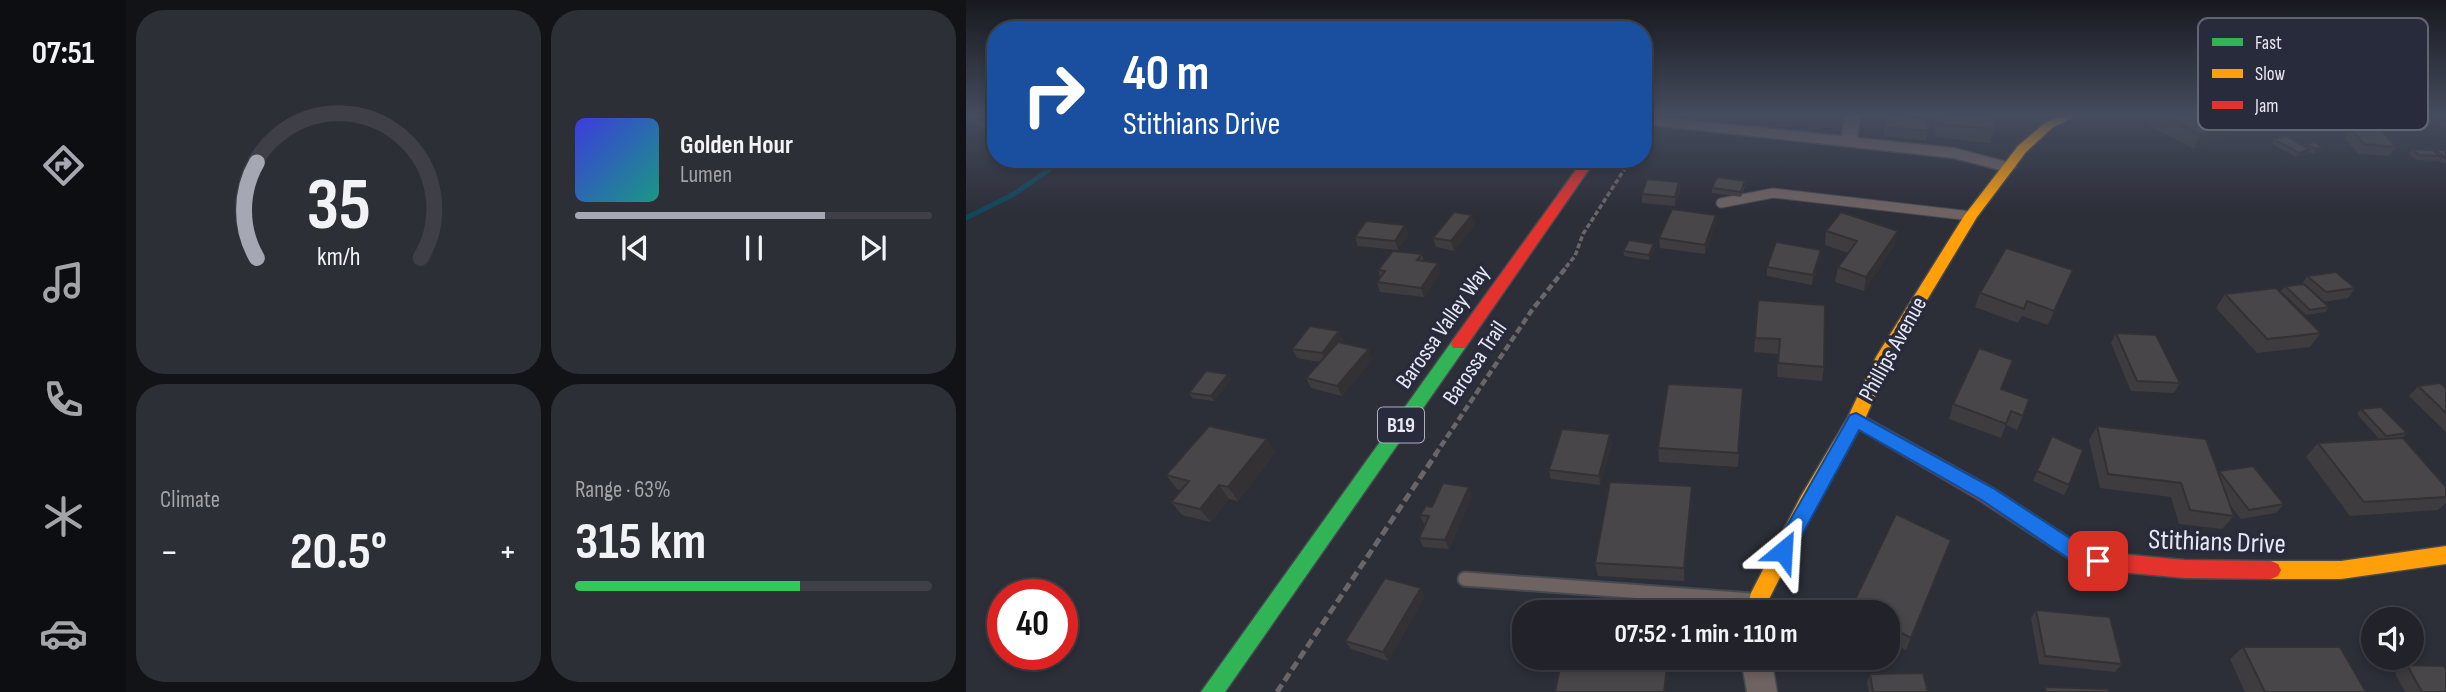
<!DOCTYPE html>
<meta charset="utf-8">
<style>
:root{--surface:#21222a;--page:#2d2f36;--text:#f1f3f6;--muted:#a2a4a8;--line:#3e3f47;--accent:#a5a7b2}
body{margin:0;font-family:"Sofia Sans Condensed",sans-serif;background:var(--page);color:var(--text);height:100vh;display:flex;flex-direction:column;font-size:26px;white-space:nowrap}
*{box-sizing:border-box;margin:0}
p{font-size:23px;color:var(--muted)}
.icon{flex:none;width:38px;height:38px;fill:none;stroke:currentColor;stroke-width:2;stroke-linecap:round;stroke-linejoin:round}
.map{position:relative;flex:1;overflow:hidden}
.panel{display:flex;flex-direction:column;gap:10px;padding:10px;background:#121317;width:840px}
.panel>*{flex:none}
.hud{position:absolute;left:21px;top:21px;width:665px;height:147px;border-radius:28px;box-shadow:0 4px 10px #0003,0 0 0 2px var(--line);background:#1a4fa0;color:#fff;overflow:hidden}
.buttons{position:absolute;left:1395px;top:607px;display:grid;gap:14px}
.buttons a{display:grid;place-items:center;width:63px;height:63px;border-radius:50%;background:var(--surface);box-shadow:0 4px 10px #0003,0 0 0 2px var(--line);font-size:35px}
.speed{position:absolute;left:21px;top:579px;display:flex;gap:14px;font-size:35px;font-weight:700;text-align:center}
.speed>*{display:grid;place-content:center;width:91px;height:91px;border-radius:50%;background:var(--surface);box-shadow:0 4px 10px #0003,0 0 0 2px var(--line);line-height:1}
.speed .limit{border:10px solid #d22;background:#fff;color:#111}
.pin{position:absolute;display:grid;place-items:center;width:60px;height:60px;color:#fff;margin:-30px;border-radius:14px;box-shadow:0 4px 10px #0006}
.me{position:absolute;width:77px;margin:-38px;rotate:27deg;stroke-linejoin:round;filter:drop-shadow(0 0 5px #0008)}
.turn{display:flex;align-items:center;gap:24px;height:147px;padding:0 21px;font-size:32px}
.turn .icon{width:91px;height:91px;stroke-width:2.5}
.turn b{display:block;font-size:49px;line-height:60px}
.big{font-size:52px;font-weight:700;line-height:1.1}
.panel .tile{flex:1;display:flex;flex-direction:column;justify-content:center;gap:10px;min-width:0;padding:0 24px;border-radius:28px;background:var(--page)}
.panel .dial{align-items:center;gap:0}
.dial svg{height:182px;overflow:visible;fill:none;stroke:var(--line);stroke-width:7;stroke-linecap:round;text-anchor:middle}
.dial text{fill:var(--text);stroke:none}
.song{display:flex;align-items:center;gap:21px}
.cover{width:84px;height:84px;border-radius:10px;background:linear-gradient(135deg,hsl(240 70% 55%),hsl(170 70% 35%))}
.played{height:7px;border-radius:4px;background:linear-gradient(90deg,var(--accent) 70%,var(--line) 70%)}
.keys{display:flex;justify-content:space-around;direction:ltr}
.heat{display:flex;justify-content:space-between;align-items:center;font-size:38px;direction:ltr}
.charge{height:10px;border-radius:5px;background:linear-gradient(90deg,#34c759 63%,var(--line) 0)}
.panel .tiles{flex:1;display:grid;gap:10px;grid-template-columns:repeat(2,1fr)}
.trip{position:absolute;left:546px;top:600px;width:388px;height:70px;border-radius:28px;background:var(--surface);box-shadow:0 4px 10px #0003,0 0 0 2px var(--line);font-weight:700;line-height:70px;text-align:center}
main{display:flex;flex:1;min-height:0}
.menu{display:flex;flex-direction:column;width:126px;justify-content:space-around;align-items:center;background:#0d0e11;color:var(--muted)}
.menu .icon{width:49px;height:49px}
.menu .on{color:var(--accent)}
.menu b{font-size:32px;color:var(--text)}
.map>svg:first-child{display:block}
</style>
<main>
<nav class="menu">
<b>07:51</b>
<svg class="icon on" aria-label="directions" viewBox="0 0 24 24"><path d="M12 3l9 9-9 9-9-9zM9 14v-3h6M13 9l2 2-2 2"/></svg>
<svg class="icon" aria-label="music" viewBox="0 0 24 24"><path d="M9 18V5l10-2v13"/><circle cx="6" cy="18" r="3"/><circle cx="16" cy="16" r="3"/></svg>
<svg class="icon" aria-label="phone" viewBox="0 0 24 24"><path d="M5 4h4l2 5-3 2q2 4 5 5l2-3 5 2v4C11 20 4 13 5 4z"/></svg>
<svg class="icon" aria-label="climate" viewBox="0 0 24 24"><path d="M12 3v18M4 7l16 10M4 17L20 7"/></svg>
<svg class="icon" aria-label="car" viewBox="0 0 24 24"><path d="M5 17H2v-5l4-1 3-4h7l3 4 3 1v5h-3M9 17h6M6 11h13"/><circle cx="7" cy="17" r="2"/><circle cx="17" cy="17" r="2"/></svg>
</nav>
<section class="panel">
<div class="tiles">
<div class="tile dial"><svg viewBox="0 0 100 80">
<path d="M14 69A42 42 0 1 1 86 69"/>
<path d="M14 69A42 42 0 0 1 14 27" stroke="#a5a7b2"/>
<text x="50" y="56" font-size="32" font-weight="700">35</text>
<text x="50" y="72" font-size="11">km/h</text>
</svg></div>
<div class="tile">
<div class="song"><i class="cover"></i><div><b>Golden Hour</b><p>Lumen</p></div></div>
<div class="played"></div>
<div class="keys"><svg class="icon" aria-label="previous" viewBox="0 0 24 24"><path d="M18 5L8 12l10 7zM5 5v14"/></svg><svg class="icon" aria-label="pause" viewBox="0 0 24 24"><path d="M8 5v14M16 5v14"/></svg><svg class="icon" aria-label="next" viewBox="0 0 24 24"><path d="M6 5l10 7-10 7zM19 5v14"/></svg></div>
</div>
<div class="tile"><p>Climate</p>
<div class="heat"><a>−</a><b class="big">20.5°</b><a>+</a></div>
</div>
<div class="tile"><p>Range · 63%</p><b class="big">315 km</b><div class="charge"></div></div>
</div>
</section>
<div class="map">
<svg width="1480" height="692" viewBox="0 0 1480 692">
<rect width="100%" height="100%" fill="#2c2e38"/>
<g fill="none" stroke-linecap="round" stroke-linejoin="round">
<path stroke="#10485b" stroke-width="5" d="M0 119 30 131
M0 218 48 194 90 165 89 159"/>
<g stroke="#474951" stroke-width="11">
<path id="lane-far1" d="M755 203 807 193 1005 216"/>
</g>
<g stroke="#474951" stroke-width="17">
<path id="lane" d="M499 579 786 600"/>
</g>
<g stroke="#474951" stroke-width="3">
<path id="street" d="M677 116 876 136 879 116H894L891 138 988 148 1048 164 1050 167 1042 172 988 158 677 124Z
M775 658H805L811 692H781Z"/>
</g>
<g stroke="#474951" stroke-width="3">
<path id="fast" d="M493 338 501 344 499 348 259 692H235L487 340Z"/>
</g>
<g stroke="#474951" stroke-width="3">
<path id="slow" d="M1095 116H1111L1087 127 1060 152 1011 217 926 358 899 419 849 508 802 601 800 612H780L785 593 835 496 882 417 910 357 998 216 1052 146 1079 123Z
M1480 546V564L1375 579H1305L1298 576 1295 570 1298 564 1305 561H1375Z"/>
</g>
<g stroke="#474951" stroke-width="3">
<path id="jam" d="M618 159H630L499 348H487L485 344 487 340Z
M890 412 1027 488 1116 546 1132 552 1219 560 1305 561 1312 564 1315 570 1312 576 1305 579 1219 578 1132 570 1102 558 1013 500 884 424 881 419 884 414Z"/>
</g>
<path stroke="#6a6568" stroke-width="3.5" stroke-dasharray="5 2.5" stroke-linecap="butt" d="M600 267 609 256 617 234 665 159"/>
<path stroke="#6a6568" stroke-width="4.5" stroke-dasharray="7 3.5" stroke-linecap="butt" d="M469 455 566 310 602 265"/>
<path stroke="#6a6568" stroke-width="5" stroke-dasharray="9 4.5" stroke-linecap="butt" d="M311 692 470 454"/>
<use href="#lane-far1" stroke="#6f6362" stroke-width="9"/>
<use href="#lane" stroke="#6f6362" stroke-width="13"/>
<use href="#street" fill="#6f6362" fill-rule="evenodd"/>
<use href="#fast" fill="#30b455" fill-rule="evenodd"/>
<use href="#slow" fill="#ff9f0a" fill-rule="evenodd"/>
<use href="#jam" fill="#e5322d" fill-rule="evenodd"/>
</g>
<path fill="#3f3c40" d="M763 116H842L840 124Z
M920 116 962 131 960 141 918 136Z
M969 116H1027L1028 129 1024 143 969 137Z
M1184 116H1262L1264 133 1228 149 1181 124Z
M1368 116H1421L1418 120 1371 119Z
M1447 116H1480V125L1456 124Z
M1385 129 1430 147 1423 156 1392 154 1379 138Z
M1308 139 1339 146 1340 144 1354 152 1347 154 1343 152 1341 154 1330 157 1306 144Z
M1446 149 1469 152 1470 150H1480V163H1476L1471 159 1470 161 1450 160 1443 154Z
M713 182 714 191 709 206 676 203V194Z
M779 186 775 197 746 193V188Z
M506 215 509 225 488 251 470 247 467 238Z
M750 225 739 254 694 248 693 238Z
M860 231 929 245 898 291 869 282 872 267 882 253 859 245Z
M443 235 432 250 392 246 389 237Z
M689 249 683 260 658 256 657 251Z
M855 250 854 260 846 285 801 276V267Z
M456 254 458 261 472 263 475 273 458 297 414 292 411 282 414 277 412 270Z
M1107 270 1082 325 1056 316 1052 323 1009 307 1014 293Z
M1341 276 1389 288 1382 298 1357 302 1363 307 1359 312 1340 315 1315 291 1319 286 1336 284Z
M1259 294 1355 333 1344 347 1291 353 1250 308Z
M859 305 858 367 856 381 811 377 812 354 788 352 789 338Z
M373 331 377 340 376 343 407 359 376 396 345 388 340 378 354 362 331 358 326 349Z
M1150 333 1214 383 1208 393 1165 391 1145 343Z
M262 374 265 379 248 401 226 398 223 393Z
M1452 386 1480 388V432L1443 396Z
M777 388 772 467 693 462 692 448Z
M1035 389 1057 416 1051 430 1040 425 1035 438 983 419 987 404Z
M1395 409 1441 433 1436 438 1480 487V503L1472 510 1384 516 1340 457 1352 443 1414 440 1391 414Z
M1131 426 1252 472 1318 504 1310 513 1275 519 1264 505 1268 516 1256 529 1213 524 1205 497 1134 488 1123 440Z
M301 439 309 453 272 501 263 499 245 522 216 515 205 502 215 490 211 489 200 475Z
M646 443 634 485 585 479 583 470Z
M1082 446 1103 485 1098 495 1067 481Z
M503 487 506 497 483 549 457 547 453 538 459 524H458L454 515 466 507Z
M726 500 718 581 632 576 629 563Z
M985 540 940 650 922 641V612H884L885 608Z
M459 597 422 661 385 649 379 641Z
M1070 610 1156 664 1149 672 1073 664 1065 618Z
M1277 647 1400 692H1279L1264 659Z
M1441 665 1480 692H1439L1429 673Z
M904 674 962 692H903L901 683Z"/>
<path fill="#333134" d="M1271 120 1264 133 1228 149 1234 135Z
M1357 147 1354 152 1347 154 1350 149Z
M1344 149 1341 154 1330 157 1333 153Z
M713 182 714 191 709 206V197Z
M506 215 509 225 488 251 485 241Z
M750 215V225L739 254V245Z
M439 225 443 235 432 250 429 241Z
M932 231 929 245 898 291 900 277Z
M688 244 689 249 683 260V255Z
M855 250 854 260 846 285 847 275Z
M472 263 475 273 458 297 455 288Z
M373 331 377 340 361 363 356 353Z
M403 349 407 359 376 396 371 386Z
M262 374 265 379 248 401 245 396Z
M644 434 646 443 634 485 633 476Z
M301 439 309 453 272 501 262 487Z
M253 485 263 499 245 522 234 509Z
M726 486V500L718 581V568Z
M503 487 506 497 483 549 479 540Z
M455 588 459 597 422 661 417 652Z
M702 658H704L700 692H698Z"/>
<path fill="#49464a" stroke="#333134" stroke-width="2" d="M920 116H938L962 119V131L919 127Z
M972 116H1027L1028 129 972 124Z
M1198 116H1262L1271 120 1234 135Z
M1385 129 1416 131 1430 147 1398 144Z
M1320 136 1344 149 1333 153 1308 139Z
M1348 142 1357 147 1350 149 1340 144Z
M1446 149 1467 150 1473 156 1453 155Z
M1470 150H1480V158H1479Z
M751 177 779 181 775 192 746 188Z
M681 179 713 182 709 197 676 194Z
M706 209 750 215 739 245 693 238Z
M488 212 506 215 485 241 467 238Z
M875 212 932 231 900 277 872 267 891 241 860 231Z
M400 221 439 225 429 241 389 237Z
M663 240 688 244 683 255 657 251Z
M810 242 855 250 847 275 801 267Z
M1040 248 1107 270 1088 311 1061 301 1058 309 1014 293Z
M427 251 456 254 451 260 472 263 455 288 411 282 419 271 412 270Z
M1370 272 1389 288 1360 292 1341 276Z
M1338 284 1363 307 1344 310 1319 286Z
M1310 288 1355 333 1301 339 1259 294Z
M792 300 859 305 858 367 812 363 814 339 789 338Z
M344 326 373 331 356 353 326 349Z
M1150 333 1190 335 1214 383 1171 381Z
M372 342 403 349 371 386 340 378Z
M1013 348 1047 360 1035 389 1063 399 1057 416 1045 411 1040 424 987 404Z
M240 371 262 374 245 396 223 393Z
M1474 383 1480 388V413L1452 386Z
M702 384 777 388 772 453 692 448Z
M1415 407 1441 433 1420 436 1395 409Z
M243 426 301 439 262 487 253 485 234 509 205 502 223 481 200 475Z
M1131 426 1240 439 1268 516 1224 510 1215 483 1142 474Z
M596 429 644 434 633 476 583 470Z
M1086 436 1117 450 1103 485 1071 471Z
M1437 438 1480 487V497L1398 502 1352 443Z
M1287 466 1318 504 1283 510 1253 471Z
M644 482 726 486 718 568 629 563Z
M477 483 503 487 479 540 453 538 463 516 454 515 460 506 466 507Z
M930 514 985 540 945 638 922 626V612H895L885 608Z
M419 578 455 588 417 652 379 641Z
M607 607 675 612H606Z
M1070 610 1144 617 1156 664 1079 656Z
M1277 647H1374L1400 692H1299Z
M596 658H702L698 692H589Z
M1441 665 1478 666 1480 670V692H1456Z
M957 673 962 692H907L904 674Z
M1079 687 1142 689 1143 692H1080Z"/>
<linearGradient id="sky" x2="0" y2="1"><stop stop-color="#18191f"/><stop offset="0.54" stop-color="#454c5e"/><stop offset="1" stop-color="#454c5e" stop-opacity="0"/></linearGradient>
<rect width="1480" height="213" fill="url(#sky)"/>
<path fill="#1a73e8" stroke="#114b97" stroke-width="2" d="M890 413 1027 488 1116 546 1140 554 1143 561 1140 567 1132 570 1102 558 1014 499 893 430 824 557 817 560 810 557 807 551 810 545 884 415Z"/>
<g text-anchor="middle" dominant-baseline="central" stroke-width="7" stroke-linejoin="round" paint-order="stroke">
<rect fill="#282b3c" stroke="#adafbd" stroke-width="2" x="412" y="407.5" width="46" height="35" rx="5"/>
<g font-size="21" font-weight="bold" fill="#e6e8f4">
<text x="435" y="425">B19</text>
</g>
<g font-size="23" fill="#e6e8f4" stroke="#282b3c">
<text transform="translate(477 327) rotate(-55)">Barossa Valley Way</text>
<text transform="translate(927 349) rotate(-61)">Phillips Avenue</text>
<text transform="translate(509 363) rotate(-56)">Barossa Trail</text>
</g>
<g font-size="28" fill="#e6e8f4" stroke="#282b3c">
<text transform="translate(1251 542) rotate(2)">Stithians Drive</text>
</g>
</g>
<rect x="1232" y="18" width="230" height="112" rx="10" fill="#282b3c" stroke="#616473" stroke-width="2"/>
<rect x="1246" y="38" width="31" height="8" fill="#30b455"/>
<rect x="1246" y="69" width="31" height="9" fill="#ff9f0a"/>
<rect x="1246" y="101" width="31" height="8" fill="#e5322d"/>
<g font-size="19" fill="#e6e8f4">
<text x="1289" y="49">Fast</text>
<text x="1289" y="80">Slow</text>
<text x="1289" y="112">Jam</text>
</g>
</svg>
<div class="buttons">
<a><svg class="icon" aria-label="sound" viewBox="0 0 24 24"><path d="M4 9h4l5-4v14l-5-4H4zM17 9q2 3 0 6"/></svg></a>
</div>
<div class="speed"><div class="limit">40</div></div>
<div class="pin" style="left:1132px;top:561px;background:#d93025"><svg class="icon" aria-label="arrive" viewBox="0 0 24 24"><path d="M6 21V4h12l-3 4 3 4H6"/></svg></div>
<svg class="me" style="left:817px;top:551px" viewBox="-20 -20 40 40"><path d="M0-17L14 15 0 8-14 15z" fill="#1a73e8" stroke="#fff" stroke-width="4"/></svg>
<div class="trip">07:52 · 1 min · 110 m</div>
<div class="hud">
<div class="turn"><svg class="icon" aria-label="right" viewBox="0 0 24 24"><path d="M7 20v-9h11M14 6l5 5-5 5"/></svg><div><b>40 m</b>Stithians Drive</div></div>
</div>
</div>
</main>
